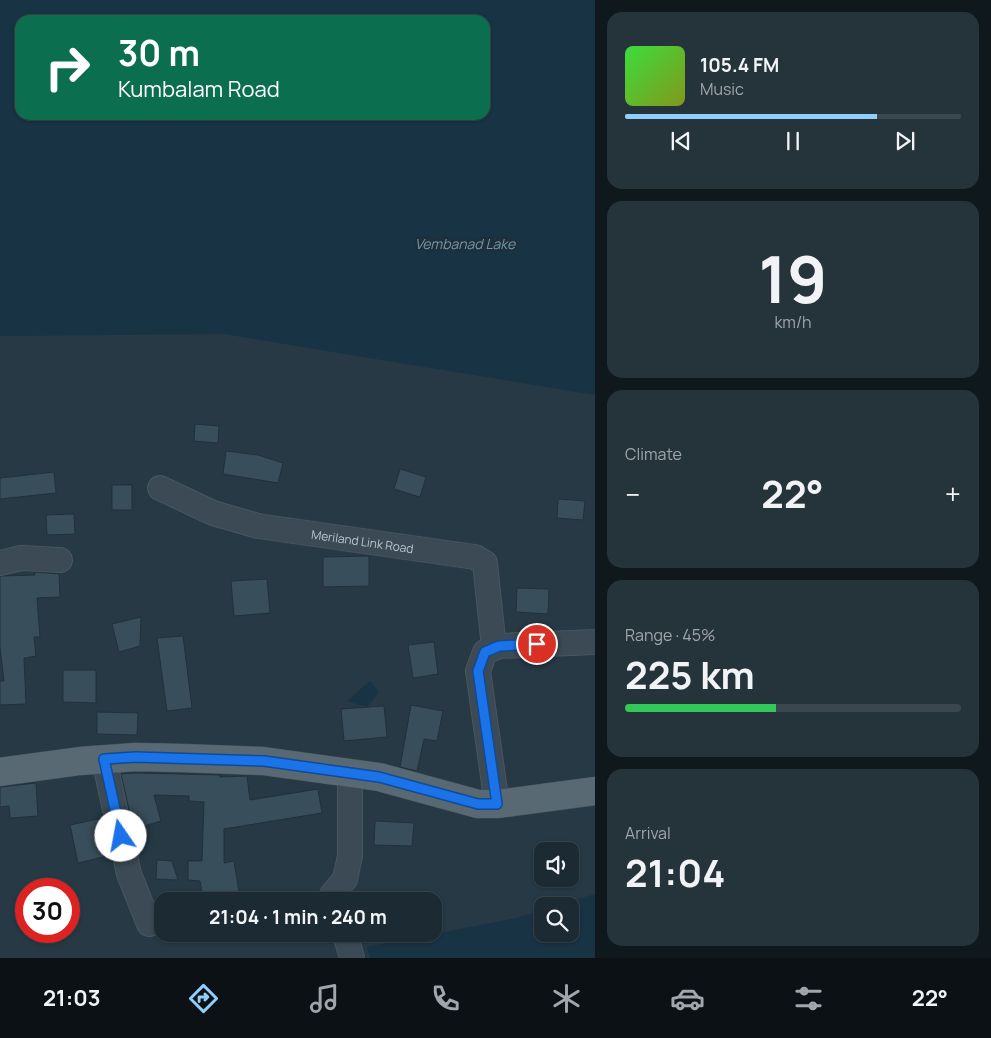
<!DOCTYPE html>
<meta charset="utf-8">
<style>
:root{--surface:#1c2b33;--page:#25333b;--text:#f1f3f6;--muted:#a0a7ac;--line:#3a474e;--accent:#8fcffb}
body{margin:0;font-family:Manrope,sans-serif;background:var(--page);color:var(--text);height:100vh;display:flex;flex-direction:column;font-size:19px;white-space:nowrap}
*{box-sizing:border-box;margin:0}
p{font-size:16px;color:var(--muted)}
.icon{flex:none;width:28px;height:28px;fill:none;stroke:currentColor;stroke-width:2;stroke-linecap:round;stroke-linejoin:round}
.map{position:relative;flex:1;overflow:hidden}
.sheet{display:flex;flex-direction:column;gap:12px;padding:12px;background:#0f181c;width:396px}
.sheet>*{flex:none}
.top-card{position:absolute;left:15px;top:15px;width:475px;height:105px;border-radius:15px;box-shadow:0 1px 4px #0004,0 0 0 1px var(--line);background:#0b6e4f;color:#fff;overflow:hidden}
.tools{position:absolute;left:534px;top:842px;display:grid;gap:10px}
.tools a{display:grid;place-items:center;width:45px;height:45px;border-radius:10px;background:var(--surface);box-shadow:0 1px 4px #0004,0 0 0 1px var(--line);font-size:25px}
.speed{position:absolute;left:15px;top:878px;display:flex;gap:10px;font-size:25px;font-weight:700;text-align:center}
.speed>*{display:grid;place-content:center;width:65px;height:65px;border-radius:50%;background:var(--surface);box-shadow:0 1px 4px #0004,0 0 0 1px var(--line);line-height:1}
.speed .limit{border:8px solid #d22;background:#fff;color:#111}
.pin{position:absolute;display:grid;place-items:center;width:42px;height:42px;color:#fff;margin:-21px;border:2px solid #fff;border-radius:50%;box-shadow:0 1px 5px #0007}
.me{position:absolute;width:55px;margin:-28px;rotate:348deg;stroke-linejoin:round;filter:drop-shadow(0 0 4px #0008)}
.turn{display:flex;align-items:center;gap:18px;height:105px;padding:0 20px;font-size:22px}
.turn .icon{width:65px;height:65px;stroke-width:2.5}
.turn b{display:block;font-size:35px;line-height:42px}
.big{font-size:38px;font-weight:700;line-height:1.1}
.sheet .card{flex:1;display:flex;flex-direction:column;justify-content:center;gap:8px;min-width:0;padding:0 18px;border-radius:15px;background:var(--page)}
.sheet .dial{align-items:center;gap:0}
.dial b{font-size:65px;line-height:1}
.song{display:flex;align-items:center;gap:15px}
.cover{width:60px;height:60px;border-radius:8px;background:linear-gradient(135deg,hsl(120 70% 55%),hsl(70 70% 35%))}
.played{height:5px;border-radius:2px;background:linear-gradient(90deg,var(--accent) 75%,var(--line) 75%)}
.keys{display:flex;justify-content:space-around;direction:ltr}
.heat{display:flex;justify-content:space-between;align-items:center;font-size:28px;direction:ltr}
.charge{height:8px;border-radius:4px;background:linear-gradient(90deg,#34c759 45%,var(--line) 0)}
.trip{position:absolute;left:154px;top:892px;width:288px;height:50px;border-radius:15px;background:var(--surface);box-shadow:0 1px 4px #0004,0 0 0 1px var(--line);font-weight:700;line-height:50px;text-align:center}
.dock{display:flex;height:80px;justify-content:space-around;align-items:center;background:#0b1114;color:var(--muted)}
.dock .icon{width:35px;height:35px}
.dock .current{color:var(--accent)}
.dock b{font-size:22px;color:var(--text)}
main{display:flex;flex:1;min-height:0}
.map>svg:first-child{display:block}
</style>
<main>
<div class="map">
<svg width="595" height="958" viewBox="0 0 595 958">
<rect width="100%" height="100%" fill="#263944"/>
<path fill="#183343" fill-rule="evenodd" d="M0 0H595V395L224 334 0 336ZM20 20H485V115H20Z
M370 681 379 692 367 707 347 701Z
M595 894V958H370L367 947 516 918 542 910V934H570V906H556Z"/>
<path fill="#384e5a" stroke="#21313b" d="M195 424 219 426 218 443 194 441Z
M226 451 258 455 283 463 278 483 223 474Z
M400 469 426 477 420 497 394 489Z
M54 472 56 493 0 499V478Z
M112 485H132V510H112Z
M558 499 585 501 583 520 557 518Z
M74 514 75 534 47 535 46 515Z
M369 556V586L323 587V557Z
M35 572 59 574 60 597 37 598 40 637H34L36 656 24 658 26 704 0 705V681H4L0 647V576L35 575Z
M267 579 270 613 234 616 231 581Z
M517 588 549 589 548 614 516 612Z
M141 617 140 646 119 652 112 624Z
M183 636 192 708 167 711 157 638Z
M434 642 438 674 413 678 408 645Z
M63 670H96V703L63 702Z
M411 705 443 711 437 741 424 739 417 771 400 767Z
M384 706 387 737 344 741 341 709Z
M97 712 138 713 137 735 97 734Z
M136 773 220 775V777L247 776 250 800 318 789 322 813 224 829V863L234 861 239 892 203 897 200 881 188 880V861H202L204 802 189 801V796L154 795 161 821 144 826 148 843 137 845 121 774Z
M36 783 38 816 10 818 9 806 0 807V787Z
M103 818 111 855 78 863 70 825Z
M375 821 414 823 412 846 374 845Z
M157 860 172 861 178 880 156 879Z"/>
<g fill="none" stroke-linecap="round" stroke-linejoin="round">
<g stroke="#485660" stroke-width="26">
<g id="minor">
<path id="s1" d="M160 488 213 513 258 526 475 557 485 563 494 648"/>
<path d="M0 563 21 558 60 560"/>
<path d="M104 759 129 874 149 924 162 920"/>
<path d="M497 804 478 671 485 652 499 646 595 642"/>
<path d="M335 901 332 895 345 879 350 856V774"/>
<path d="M345 934 352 958"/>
</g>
</g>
<g stroke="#485660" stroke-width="29">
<path id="major" d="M0 772 80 761 136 757 182 758 263 761 379 777 478 804H497L595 791"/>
</g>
<use href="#minor" stroke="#3b4a54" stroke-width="24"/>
<use href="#major" stroke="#596973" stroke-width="28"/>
</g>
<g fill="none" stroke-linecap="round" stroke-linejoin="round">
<g stroke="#114b97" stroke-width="12">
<path id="route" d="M121 836 104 759 136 757 264 761 379 777 478 804H497L478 671 485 652 499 646 537 644"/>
</g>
<use href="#route" stroke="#1a73e8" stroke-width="9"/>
</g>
<g text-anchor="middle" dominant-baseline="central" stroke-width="5" stroke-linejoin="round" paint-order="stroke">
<g font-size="12" fill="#b8c5cd" stroke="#1f2f39">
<text stroke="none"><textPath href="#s1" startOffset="211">Meriland Link Road</textPath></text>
</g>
<g font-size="14" font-style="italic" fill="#7196ad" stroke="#1f2f39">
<text x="465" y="243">Vembanad Lake</text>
</g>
</g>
</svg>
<div class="tools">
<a><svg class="icon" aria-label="sound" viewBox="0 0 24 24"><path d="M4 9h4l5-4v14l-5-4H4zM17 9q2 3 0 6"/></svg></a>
<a><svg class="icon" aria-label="search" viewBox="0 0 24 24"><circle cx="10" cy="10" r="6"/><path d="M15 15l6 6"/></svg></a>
</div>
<div class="speed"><div class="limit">30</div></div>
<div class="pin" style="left:537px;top:644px;background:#d93025"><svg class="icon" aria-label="arrive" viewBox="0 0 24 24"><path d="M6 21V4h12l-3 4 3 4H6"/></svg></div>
<svg class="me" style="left:121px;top:836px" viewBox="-20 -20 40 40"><circle r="19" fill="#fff"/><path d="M0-13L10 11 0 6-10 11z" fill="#1a73e8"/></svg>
<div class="trip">21:04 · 1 min · 240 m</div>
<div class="top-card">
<div class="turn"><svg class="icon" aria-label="right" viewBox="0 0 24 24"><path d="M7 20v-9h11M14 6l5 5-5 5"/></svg><div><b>30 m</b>Kumbalam Road</div></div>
</div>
</div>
<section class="sheet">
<div class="card">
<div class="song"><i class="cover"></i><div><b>105.4 FM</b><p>Music</p></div></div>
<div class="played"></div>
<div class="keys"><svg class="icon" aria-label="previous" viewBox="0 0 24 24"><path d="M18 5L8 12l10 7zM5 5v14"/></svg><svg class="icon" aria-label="pause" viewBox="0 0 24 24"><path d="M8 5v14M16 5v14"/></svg><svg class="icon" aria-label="next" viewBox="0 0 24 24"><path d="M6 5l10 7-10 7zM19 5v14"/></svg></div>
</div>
<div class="card dial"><b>19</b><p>km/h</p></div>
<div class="card"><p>Climate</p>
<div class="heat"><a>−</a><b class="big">22°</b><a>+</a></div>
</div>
<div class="card"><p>Range · 45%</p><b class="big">225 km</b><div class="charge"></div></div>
<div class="card"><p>Arrival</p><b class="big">21:04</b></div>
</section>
</main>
<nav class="dock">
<b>21:03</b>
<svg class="icon current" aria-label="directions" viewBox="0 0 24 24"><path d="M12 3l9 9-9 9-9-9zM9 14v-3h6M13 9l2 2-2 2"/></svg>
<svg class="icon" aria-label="music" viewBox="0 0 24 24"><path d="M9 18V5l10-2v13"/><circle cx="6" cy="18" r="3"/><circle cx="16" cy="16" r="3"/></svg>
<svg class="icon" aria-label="phone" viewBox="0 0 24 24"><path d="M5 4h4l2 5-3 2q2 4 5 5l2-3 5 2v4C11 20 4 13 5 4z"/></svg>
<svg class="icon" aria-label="climate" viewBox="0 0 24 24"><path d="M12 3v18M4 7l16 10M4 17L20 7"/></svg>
<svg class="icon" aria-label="car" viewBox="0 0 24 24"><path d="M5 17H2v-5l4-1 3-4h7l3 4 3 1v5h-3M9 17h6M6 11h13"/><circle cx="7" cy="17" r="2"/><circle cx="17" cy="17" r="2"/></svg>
<svg class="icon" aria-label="filters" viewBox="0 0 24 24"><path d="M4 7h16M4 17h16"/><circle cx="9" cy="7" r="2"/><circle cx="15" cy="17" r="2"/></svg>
<b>22°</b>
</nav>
